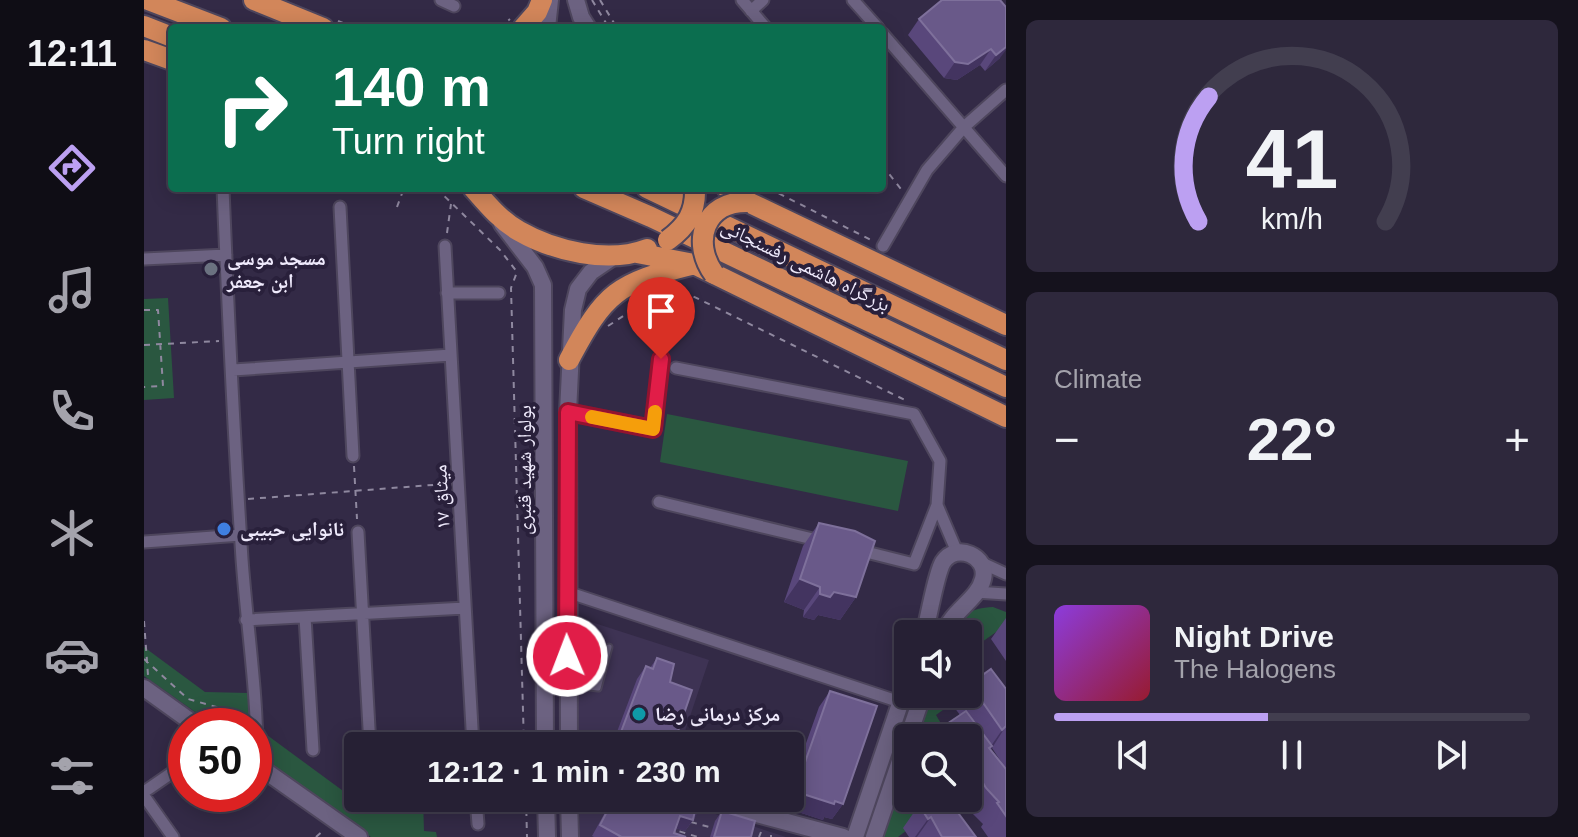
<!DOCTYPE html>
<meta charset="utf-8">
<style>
:root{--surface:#262034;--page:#2e283c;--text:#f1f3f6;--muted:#a4a3ac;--line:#423e4f;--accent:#bca0f2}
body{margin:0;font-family:Helvetica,"Noto Naskh Arabic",sans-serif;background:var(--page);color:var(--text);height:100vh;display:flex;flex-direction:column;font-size:30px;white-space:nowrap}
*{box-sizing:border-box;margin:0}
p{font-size:26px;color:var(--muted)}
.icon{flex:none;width:44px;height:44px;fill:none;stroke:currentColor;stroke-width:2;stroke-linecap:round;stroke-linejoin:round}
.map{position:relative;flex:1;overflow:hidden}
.sheet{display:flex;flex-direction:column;gap:20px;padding:20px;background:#15121d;width:572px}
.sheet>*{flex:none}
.guide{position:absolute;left:24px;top:24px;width:718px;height:168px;border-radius:8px;box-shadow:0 4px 20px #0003,0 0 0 2px var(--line);background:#0b6e4f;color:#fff;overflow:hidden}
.tools{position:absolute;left:750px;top:620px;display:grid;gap:16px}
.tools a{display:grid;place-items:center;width:88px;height:88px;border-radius:8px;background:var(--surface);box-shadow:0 4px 20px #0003,0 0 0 2px var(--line);font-size:40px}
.speed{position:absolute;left:24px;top:708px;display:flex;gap:16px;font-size:40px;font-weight:700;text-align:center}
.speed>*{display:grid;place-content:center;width:104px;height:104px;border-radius:50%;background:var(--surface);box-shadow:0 4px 20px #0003,0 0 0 2px var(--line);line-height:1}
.speed .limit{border:12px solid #d22;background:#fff;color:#111}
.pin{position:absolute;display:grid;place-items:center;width:68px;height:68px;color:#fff;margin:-82px -34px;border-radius:50% 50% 50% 0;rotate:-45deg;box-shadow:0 0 8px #0007}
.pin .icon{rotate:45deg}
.me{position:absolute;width:88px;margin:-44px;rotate:359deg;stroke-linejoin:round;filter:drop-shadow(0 0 6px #0008)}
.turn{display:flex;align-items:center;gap:28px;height:168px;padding:0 32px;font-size:36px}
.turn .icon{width:104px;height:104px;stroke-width:2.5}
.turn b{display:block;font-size:56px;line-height:68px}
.big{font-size:60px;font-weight:800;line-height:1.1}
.sheet .tile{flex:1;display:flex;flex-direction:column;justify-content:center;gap:12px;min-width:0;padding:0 28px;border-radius:12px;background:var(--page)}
.sheet .dial{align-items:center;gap:0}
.dial svg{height:208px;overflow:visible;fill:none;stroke:var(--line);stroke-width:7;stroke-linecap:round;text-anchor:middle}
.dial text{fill:var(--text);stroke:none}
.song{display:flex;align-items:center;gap:24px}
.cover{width:96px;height:96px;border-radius:12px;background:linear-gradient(135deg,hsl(270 70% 55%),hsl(350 70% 35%))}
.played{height:8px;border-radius:4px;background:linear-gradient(90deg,var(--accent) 45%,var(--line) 45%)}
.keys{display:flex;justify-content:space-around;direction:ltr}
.heat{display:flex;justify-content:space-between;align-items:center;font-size:44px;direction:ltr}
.trip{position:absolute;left:200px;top:732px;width:460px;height:80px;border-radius:8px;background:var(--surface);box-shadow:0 4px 20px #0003,0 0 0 2px var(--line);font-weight:800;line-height:80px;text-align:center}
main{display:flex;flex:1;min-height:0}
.menu{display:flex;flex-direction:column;width:144px;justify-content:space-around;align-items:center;background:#0f0d15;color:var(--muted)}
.menu .icon{width:56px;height:56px}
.menu .selected{color:var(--accent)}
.menu b{font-size:36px;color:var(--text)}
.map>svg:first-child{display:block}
</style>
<main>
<nav class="menu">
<b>12:11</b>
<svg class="icon selected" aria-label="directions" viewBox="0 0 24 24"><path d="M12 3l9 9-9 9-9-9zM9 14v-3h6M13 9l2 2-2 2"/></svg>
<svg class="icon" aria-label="music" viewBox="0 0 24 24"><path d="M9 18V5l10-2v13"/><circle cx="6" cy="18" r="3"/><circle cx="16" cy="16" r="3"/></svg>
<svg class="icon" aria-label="phone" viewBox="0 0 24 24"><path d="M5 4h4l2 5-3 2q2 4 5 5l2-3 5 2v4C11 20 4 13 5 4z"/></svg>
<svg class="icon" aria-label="climate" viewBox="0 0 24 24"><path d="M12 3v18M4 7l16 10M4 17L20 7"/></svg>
<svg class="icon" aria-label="car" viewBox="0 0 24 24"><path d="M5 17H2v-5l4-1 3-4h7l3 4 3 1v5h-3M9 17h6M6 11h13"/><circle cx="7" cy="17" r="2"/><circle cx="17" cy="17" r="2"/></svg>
<svg class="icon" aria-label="filters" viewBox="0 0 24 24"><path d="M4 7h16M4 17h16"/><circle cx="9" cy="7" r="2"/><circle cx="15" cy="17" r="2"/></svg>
</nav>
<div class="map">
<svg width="862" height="837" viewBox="0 0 862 837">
<rect width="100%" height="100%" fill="#332a46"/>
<path fill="#3e3354" d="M441 620 565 660 536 746H452L435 740V624Z
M436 798H522L642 837H436Z"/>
<path fill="#2a5740" d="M24 298 30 398 0 400V299Z
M523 414 764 461 754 511 516 462Z
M849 607 862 612V625L831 647H824V634H802C816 616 826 608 849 607Z
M0 647 61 692 105 693 106 719 98 726H71L0 676Z
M782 694H821L792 715 802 732 794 738H768Z
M123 735 206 796 279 798 280 831 292 832 293 837H227L125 767Z
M757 785 780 817 754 837H739Z"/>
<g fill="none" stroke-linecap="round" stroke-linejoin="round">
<g stroke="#4e465d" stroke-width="9">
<path id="lane" d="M428 685 454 688 465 647"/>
</g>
<g stroke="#4e465d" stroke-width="15">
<path id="street" d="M297 0 310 6
M598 0 622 28
M709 0 734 28
M607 11 619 0
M738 33 862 176
M79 188C84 312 90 436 98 559 103 628 114 696 113 765
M196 207 209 456
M301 246 329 746
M739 246 783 170 820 127 862 90
M0 259 82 255
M303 293H355
M532 368 770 414 796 461 793 505 813 552
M89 370 307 355
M424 412 509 429 517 359
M515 502 677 541
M214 532 226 746
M0 542 97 535
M714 550 770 564 793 505
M836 562 862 574
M423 592 756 702
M831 592 862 594
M161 617 169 750
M102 620 321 608
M824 668 840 690
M0 792 42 763
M0 796 29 837
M332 798 334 824"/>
</g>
<g stroke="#4e465d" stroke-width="20">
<path id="secondary" d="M432 0 437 17 444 28
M403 28 406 0
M358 224 391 267 399 285 401 746
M780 634C785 617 792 573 799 562 812 542 845 556 839 579 834 600 807 611 800 634
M0 688 53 726
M425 746 424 412 429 310 434 289 447 272 472 255
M110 763 215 837
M402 798 403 837
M425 798 426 837
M553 798 699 837
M711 837 764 680
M730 837 779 694"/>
</g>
<g stroke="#4e465d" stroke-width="24">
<path id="highway" d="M4 0 77 28
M110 0 179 28
M0 26 28 37
M379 28 393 12 398 0
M0 50 28 60
M329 188C343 204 356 220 375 231 410 251 464 264 503 249
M440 188 507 217 862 387
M503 188 862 360
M583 188 604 202 862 325
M493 253 550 264 862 417
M425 360C461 292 473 283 547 265"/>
</g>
<path stroke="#8f889f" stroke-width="2" stroke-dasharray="6 6" stroke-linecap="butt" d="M448 0 465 28
M456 0 473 28
M194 21 211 28
M355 28 366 19
M738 165 757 189
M292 188 356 250 373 272 367 288 380 746
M624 188 727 240
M253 207 260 188
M303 233 307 204
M528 286 763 401
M0 310H14L19 386 0 387
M464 326 522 288
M0 345 75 341
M210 466 213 519
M104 499 301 484
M0 621 4 675
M0 659 44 699 87 711
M382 798 383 837
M204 812 211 807 214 798
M547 822 565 827
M172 837 180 830
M529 837 531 830 554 837
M615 837 617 832
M627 837V835"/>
<use href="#lane" stroke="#6c6281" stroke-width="5"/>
<use href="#street" stroke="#6c6281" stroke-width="11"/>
<use href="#secondary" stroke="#6c6281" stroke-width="16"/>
<use href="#highway" stroke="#d2865a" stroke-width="20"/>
<g stroke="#4e465d" stroke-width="24" stroke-linecap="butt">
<path id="highway-bridge" d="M524 240C543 226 552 212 551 188
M570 274C547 242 560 201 604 202"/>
</g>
<use href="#highway-bridge" stroke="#d2865a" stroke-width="20"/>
</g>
<path fill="#59477b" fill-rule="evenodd" d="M798 0 856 58 841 71 836 65 813 80 800 78 764 35 775 19Z
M675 523 712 597 696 620 674 615 670 620 659 617 660 610 640 602 659 546Z
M862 618V661L847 639Z
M513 658 526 682 468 745 493 679 502 666 506 668Z
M826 684 862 689V837H844L837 827 839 824 826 811 818 798H824V738H789L797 728 816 715 810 707 819 694H824V687ZM848 748 858 763 857 764 846 749Z
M686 691 699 804 688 819 680 817 679 820 645 809 646 806 641 804 643 798H646V788L675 707Z
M469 798H560L550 819 541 831 532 828 530 833 542 837H450L448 836Z
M775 805 832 837H765L759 828Z
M578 811 607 837H566L571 821Z"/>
<path fill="#433460" d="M862 47V50L856 58 841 71 852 55Z
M847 49 836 65 813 80 800 78 811 62Z
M656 579 676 587 660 610 640 602Z
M690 592 712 597 696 620 674 615 670 620 659 617 676 594Z
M862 726 848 748 829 772 858 730Z
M477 732 512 746 468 745Z
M652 788 657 790 646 806 641 804 646 798Z
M656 793 691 801 699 804 688 819 680 817 679 820 645 809Z
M552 806 557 808 550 819 544 817Z
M536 816 549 820 541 831 528 827Z
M787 817 773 837H771L784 819Z"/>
<path fill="#695989" stroke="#7e709b" stroke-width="2" d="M798 0H856L862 7V47L852 55 847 49 824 64 811 62 775 19Z
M675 523 711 531 731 541 712 597 690 592 686 597 676 594V587L656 579Z
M513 658 530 664 526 682 548 690 529 746H512L477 732 502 666 509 669Z
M847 669 862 689V726L858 730 826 684Z
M686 691 733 706 699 804 691 801 690 804 656 793 657 790 652 788Z
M822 711 848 746 845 748 862 769V816L853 803 855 802 842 788 829 766 828 767 824 763V738H805L797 728Z
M470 798H560L557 808 552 806 549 820 536 816 530 833 542 837H475L476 836 456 825Z
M785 798H803L832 837H798L787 817 784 819 775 805Z
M578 811 611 821 607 837H570Z"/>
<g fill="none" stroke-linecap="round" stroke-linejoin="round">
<g stroke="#92132f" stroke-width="20">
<path id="route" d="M423 656 424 412 509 429 517 359"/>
</g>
<use href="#route" stroke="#e11d48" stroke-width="14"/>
<path stroke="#f59e0b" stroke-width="14" d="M448 417 509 429 511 412"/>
</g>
<circle fill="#6b7280" stroke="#29203b" stroke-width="3" cx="67" cy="269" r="8"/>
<circle fill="#3f7fe0" stroke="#29203b" stroke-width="3" cx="80" cy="529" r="8"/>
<circle fill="#0f9aa8" stroke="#29203b" stroke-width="3" cx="495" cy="714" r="8"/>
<g text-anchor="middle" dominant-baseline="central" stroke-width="8" stroke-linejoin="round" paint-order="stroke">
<g font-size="20" font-weight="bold" fill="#efeafc" stroke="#29203b" text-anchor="start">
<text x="83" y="258">مسجد موسی<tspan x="83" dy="23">ابن جعفر</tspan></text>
<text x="96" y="529">نانوایی حبیبی</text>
<text x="511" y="714">مرکز درمانی رضا</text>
</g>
<g font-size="20" fill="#efeafc" stroke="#29203b">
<text transform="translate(662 265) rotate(26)">بزرگراه هاشمی رفسنجانی</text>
<text transform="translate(380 470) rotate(-90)">بولوار شهید قنبری</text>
<text transform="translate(297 497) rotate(-93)">میثاق ۱۷</text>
</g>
</g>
</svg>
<div class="tools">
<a><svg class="icon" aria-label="sound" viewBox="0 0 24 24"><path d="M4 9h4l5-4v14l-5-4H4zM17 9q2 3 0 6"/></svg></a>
<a><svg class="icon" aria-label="search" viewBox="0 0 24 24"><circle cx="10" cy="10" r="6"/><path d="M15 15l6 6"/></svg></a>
</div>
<div class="speed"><div class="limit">50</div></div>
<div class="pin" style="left:517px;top:359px;background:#d93025"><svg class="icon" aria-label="arrive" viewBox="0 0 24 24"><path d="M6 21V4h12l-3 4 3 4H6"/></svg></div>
<svg class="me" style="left:423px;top:656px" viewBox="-20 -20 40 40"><circle r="17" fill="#e11d48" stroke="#fff" stroke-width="3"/><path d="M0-11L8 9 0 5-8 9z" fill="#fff"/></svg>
<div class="trip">12:12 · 1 min · 230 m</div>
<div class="guide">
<div class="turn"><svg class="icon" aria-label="right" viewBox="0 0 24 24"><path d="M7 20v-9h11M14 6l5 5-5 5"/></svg><div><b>140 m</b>Turn right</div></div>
</div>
</div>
<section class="sheet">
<div class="tile dial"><svg viewBox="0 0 100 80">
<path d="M14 69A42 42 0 1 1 86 69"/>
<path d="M14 69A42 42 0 0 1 18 21" stroke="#bca0f2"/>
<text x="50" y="56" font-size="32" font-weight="700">41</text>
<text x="50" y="72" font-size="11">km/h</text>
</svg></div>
<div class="tile"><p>Climate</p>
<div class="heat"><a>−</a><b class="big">22°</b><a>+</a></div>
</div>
<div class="tile">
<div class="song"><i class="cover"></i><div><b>Night Drive</b><p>The Halogens</p></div></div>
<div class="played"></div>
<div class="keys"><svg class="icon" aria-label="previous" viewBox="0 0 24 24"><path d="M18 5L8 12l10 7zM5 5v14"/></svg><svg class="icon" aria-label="pause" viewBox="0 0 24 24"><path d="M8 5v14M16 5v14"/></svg><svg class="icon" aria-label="next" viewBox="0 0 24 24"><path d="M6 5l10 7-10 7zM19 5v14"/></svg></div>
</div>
</section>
</main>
